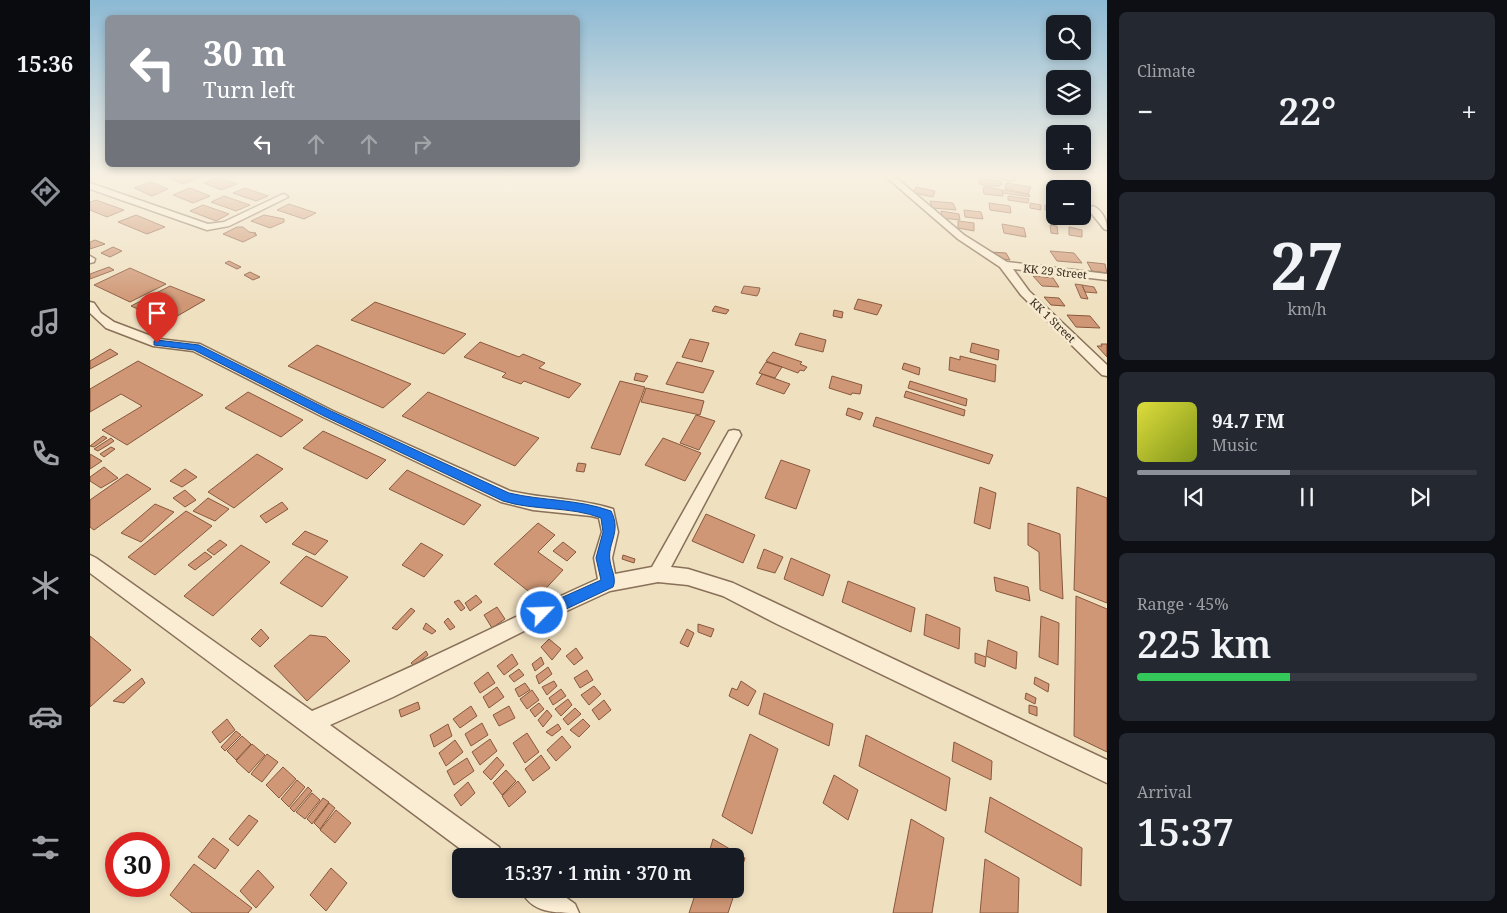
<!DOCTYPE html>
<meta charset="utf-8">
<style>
:root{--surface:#171b24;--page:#242831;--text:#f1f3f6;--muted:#9ea1a6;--line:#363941;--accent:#8c9099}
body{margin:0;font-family:"Noto Serif",serif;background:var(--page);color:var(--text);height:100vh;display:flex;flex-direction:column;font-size:19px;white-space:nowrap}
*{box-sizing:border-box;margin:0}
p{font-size:16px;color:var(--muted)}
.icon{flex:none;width:28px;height:28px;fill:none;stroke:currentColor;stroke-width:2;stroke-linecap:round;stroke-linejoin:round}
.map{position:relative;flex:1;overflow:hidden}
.side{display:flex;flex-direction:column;gap:12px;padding:12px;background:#0d0f14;width:400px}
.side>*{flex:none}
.banner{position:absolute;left:15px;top:15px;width:475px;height:152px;border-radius:8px;box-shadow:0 2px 8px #0003;background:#8c9099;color:#fff;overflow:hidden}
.tools{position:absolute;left:956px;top:15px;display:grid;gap:10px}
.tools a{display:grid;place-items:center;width:45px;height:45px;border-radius:8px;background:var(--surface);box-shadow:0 2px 8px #0003;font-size:25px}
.speed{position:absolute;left:15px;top:832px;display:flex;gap:10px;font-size:25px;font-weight:700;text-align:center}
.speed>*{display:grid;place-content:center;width:65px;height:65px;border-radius:50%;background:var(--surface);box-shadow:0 2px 8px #0003;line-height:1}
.speed .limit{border:8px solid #d22;background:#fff;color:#111}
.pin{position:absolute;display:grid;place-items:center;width:42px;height:42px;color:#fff;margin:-51px -21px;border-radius:50% 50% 50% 0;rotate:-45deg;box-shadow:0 0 5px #0007}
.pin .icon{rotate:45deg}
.me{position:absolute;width:55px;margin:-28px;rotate:66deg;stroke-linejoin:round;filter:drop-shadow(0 0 4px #0008)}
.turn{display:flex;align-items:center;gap:18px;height:105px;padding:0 15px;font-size:22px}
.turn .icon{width:65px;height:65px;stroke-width:2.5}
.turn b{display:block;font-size:35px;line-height:42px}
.lanes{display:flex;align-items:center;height:48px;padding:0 15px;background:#0003;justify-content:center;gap:25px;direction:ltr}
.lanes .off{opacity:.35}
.big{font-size:38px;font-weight:600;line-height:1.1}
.side .tile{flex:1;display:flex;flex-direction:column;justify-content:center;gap:8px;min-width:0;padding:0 18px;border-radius:8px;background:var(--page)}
.side .dial{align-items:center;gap:0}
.dial b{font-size:65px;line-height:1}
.song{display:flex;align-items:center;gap:15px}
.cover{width:60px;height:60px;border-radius:8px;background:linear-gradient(135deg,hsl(60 70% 55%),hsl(70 70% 35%))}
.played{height:5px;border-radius:2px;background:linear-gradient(90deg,var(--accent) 45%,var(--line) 45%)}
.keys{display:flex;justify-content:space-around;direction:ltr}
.heat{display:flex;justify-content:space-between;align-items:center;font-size:28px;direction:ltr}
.charge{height:8px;border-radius:4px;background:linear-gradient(90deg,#34c759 45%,var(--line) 0)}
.trip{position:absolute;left:362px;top:848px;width:292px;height:50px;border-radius:8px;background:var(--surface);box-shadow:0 2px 8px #0003;font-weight:600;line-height:50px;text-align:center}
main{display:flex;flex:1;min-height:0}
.dock{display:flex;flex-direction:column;width:90px;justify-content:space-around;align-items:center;background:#090b0e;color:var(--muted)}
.dock .icon{width:35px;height:35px}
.dock .current{color:var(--accent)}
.dock b{font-size:22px;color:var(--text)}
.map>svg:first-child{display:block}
</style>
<main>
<nav class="dock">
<b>15:36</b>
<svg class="icon current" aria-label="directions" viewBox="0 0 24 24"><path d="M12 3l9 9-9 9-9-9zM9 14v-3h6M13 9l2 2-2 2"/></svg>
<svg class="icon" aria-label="music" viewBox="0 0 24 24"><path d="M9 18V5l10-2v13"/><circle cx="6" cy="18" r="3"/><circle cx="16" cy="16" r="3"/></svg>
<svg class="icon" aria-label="phone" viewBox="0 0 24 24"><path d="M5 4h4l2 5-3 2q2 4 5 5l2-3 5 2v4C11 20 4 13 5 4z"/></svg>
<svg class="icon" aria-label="climate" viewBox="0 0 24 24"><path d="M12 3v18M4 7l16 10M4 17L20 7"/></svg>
<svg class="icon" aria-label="car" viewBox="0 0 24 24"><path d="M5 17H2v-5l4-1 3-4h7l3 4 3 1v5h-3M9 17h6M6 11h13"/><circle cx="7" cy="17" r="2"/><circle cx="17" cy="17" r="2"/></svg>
<svg class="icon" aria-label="filters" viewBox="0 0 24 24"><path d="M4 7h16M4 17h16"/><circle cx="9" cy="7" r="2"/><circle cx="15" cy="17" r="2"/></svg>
</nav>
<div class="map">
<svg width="1017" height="913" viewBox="0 0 1017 913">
<rect width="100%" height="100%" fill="#efe0c0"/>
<path fill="#cf9775" stroke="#89583d" d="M79 175H102L108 178 93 184 75 177Z
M130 177 147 184 131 190 114 183Z
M892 179 909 181 912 183 910 186H896L890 184 889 180Z
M61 182 78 189 62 196 44 188Z
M916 183 941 187 938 194 915 189Z
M826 187 845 191 843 197 824 193Z
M897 187 912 190 913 196 894 194 893 188Z
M100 188 120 196 103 203 83 195Z
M155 188 178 196 166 201 143 193Z
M913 190 940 195 939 197 913 193Z
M134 196 160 205 146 211 121 202Z
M918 196 939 199 938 203 918 200Z
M6 200 34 210 17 217 0 210V202Z
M840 201 863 203 866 210 842 208Z
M899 203 920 206 921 213 900 210Z
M940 203 951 205V210L940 208Z
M199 204 226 213 214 219 187 210Z
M113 205 139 214 126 221 100 211Z
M955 205 965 206V212L955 210Z
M874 210 891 212 893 219 875 217Z
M851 211 869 214 870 220 852 218Z
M46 215 75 227 57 234 28 222Z
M174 215 194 219V222L180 228 161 221Z
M868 221 884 223V231L868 228Z
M912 224 934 228 936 237 914 233Z
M960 225 967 226 968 234 961 233Z
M147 227H153L159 232 166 233 164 234 167 235 153 242 133 234Z
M979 227 992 230V237L979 235Z
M5 240 15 244 0 249V242Z
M23 247 32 251 20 257 11 253Z
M960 251 984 253 992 263 967 261Z
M900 252 916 253 920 260 904 258Z
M139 261 151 267 147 269 135 263Z
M997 262 1015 264 1017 273 1002 271Z
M19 267 24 270 0 279V274Z
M40 268 76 284 40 302 4 285Z
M160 272 170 277 163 280 154 275Z
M943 276 963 278 969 287 952 286Z
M985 284 992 285 998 299 991 298Z
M992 285 1004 287 1007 293 995 292Z
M80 286 115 300 77 322 41 306Z
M654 286 670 288 669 292 667 296 651 293Z
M954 297 969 298 975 306 961 305Z
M768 299 792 305 787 315 764 309Z
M285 302 376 334 354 354 261 320Z
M625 306 639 310 636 314 622 311Z
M744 310 753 312 752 318 743 316Z
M977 315 1000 316 1010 328 986 327Z
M710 333 736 340 733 352 705 345Z
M600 339 619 343 612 362 592 357Z
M390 342 429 357 433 354 455 363 449 368 491 384 479 398 434 381 431 384 412 377 416 373 374 357Z
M882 343 909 350 908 360 880 352Z
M1011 344H1017V357L1007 346H1012Z
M227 345 321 384 293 408 198 366Z
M20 349 28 354 0 369V361Z
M683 352 712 362 710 364 717 367 714 371 710 370 708 373 676 361Z
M870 356 906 365 905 382 859 370 860 357 870 360Z
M48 361 113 395 37 445 12 430 52 406 31 394 0 412V389Z
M587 362 624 371 613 393 576 384Z
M676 362 692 367 685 378 669 373Z
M814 363 830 368 829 375 812 369Z
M546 373 558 376 554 382 544 380Z
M672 374 700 384 694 394 666 384Z
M742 376 772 385 770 394 762 393 761 395 739 388Z
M530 381 555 387 530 455 501 448Z
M820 381 877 399 876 406 818 388Z
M556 388 614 401 610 415 551 402Z
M816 391 875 410 874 416 814 397Z
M158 392 213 420 191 437 135 408Z
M338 392 449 438 425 466 312 416Z
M758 408 773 413 770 420 756 415Z
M606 415 625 421 609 450 590 443Z
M786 417 903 455 899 464 783 426Z
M233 431 296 460 277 479 213 448Z
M13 436 17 438 4 447 0 446Z
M21 438 24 441 18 445 8 451 4 449Z
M573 438 611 453 595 481 555 465Z
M21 447 25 449 14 457 10 454Z
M0 454 12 461 0 469Z
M167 454 193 469 144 508 118 492Z
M691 460 720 470 706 509 675 498Z
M488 463 496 464 494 472 486 471Z
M14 467 28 478 11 488 0 481V477Z
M95 469 107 477 92 487 80 481Z
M317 470 391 505 374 525 299 489Z
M37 474 61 489 4 530 0 527V500Z
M890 487 906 493 900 529 884 523Z
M987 487 1017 498V603L984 590Z
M95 490 106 500 95 507 83 498Z
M118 498 139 509 125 521 103 511Z
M192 502 198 509 176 523 170 516Z
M65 504 84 512 51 542 31 533Z
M96 511 122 526 65 575 38 557Z
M616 514 665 535 653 563 602 541Z
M448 523 465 535 448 552 473 570 447 598 404 564Z
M938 523 970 534 973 599 950 590 949 552 938 545Z
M215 531 238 541 225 555 202 544Z
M130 540 137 545 124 555 117 550Z
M473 542 486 552 477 561 463 551Z
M331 543 353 555 334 577 312 565Z
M151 545 180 562 123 616 94 596Z
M674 549 693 557 685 573 667 568Z
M115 552 122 557 105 570 98 565Z
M533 555 545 559 544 563 532 559Z
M216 556 258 577 232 607 190 583Z
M701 558 740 575 733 596 694 579Z
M904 577 938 587 940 601 906 591Z
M758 581 825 608 821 632 752 602Z
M386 595 392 602 380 611 375 603Z
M986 596 1017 609V752L984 736Z
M369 600 375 608 371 611 364 602Z
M407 607 415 619 402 628 394 615Z
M321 608 325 611 307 630 302 628Z
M836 614 870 628 869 649 834 635Z
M951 616 969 623 968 665 949 657Z
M358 618 365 627 360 630 354 622Z
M336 623 346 631 342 634 333 629Z
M608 624 624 629 621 637 608 632Z
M171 629 179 638 170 647 161 639Z
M597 629 604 633 598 647 590 643Z
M220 635 236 637 260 661 217 701 184 666Z
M0 636 41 670 0 707Z
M459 639 471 649 462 660 451 647Z
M898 640 927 652 926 669 896 656Z
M486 648 493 658 484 665 476 656Z
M336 651 338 655 324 666 321 663Z
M885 653 896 657 895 667 885 663Z
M422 654 428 664 414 675 407 666Z
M451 657 454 664 445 671 442 664Z
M458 667 462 674 449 684 446 676Z
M429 669 434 675 424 682 419 676Z
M497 670 503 680 490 688 484 678Z
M398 672 405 683 390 693 384 683Z
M945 677 959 684 958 692 944 684Z
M52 678 55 683 34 703 23 701Z
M464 681 467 686 457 695 452 687Z
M651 681 666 691 658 706 639 696 642 688 647 690Z
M435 683 440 690 429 697 425 689Z
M504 686 511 694 499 705 491 695Z
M407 687 414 697 399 708 393 697Z
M471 689 476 696 463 705 459 698Z
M442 690 449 700 437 709 430 699Z
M674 693 743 724 739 746 669 714Z
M936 693 946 698 945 704 935 699Z
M478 699 482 705 471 716 465 709Z
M514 700 521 710 509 720 502 710Z
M328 702 330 709 311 717 309 710Z
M449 703 454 709 445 717 440 710Z
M939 705 947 707V716L939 713Z
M381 706 387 716 370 728 363 719Z
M419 706 425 718 409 726 403 715Z
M485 708 491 714 478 725 473 719Z
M457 710 462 716 453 727 448 720Z
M137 719 145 730 130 743 122 732Z
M493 719 500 726 489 737 480 730Z
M392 723 398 735 381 746 375 734Z
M358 724 362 736 344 747 340 735Z
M468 724 471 729 462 736 456 732Z
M146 731 151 735 135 751 131 747Z
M437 733 449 752 435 763 423 743Z
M660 734 688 749 662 834 632 816Z
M776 735 860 778 856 811 769 766Z
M152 736 161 744 146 760 137 751Z
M472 736 481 747 466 761 457 750Z
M400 739 407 751 390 765 382 752Z
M365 740 373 752 356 766 349 753Z
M864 742 902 761 901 780 862 761Z
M162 744 175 755 159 773 146 761Z
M177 754 188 762 172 782 161 774Z
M451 755 460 768 443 781 435 769Z
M407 757 414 765 401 780 393 772Z
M377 758 384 771 364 785 357 771Z
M193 767 206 779 189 798 176 785Z
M416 770 426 781 412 795 403 783Z
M744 775 768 790 758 820 733 803Z
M207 780 215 787 199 807 191 799Z
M428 781 436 792 419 807 412 796Z
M378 782 385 793 371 806 364 795Z
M218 787 222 791 204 812 200 808Z
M222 793 230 800 215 819 206 812Z
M900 797 992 848 991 886 895 832Z
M233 798 239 802 222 824 217 819Z
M239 803 245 808 230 829 224 823Z
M246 810 261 823 245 843 230 830Z
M159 815 168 821 148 846 139 839Z
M821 819 854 838 842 913H803Z
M123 838 139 850 125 869 108 857Z
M623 839 655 858 646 887V856H618Z
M895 859 929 878 928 913H890Z
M104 864 162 908 158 913H102L80 895Z
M241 868 257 883 236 911 220 895Z
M168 870 184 887 166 908 150 891Z
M607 889H646L638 913H599Z"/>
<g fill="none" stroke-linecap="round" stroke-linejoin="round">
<g stroke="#897058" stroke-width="3">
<path id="street" d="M794 175H803L874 235 917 262 1017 274V280L923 269 939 291 1017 365V376L1012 375 931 295 910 267 868 239Z
M904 175H920L925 178 921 181Z
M0 183 118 224 134 222 191 195 194 194 198 197 139 226 117 230 0 189Z
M1003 206C1012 210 1017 220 1017 230L1014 229 998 209Z
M0 256 5 259 4 262 0 263Z
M0 302 4 303 11 313 24 322 69 339 110 344 243 411 420 491C454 499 490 498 523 509L528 532 522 558 525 574 562 567 639 431 644 430 649 431 651 435 581 567 598 569 643 583 1017 760V783L687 624 633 596 598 585 568 582 520 591 442 627 303 697 240 725 409 847 412 856H380L0 573V555L6 558 222 711C319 670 412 622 508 579L504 558 512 532 509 518 501 516 443 510 411 502 233 417 103 351 63 346 16 328 0 313Z
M431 889H464L485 904 489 913C465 913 440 913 431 889Z"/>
</g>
<use href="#street" fill="#faedd4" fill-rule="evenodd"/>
</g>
<linearGradient id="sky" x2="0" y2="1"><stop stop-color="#8cb9d4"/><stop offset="0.58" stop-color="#f8f1e3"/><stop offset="1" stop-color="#f8f1e3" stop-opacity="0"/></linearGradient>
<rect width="1017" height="303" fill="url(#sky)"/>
<path fill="#1a73e8" stroke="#114b97" d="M67 340 109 345 241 411 419 493C453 501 488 499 521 511 532 532 517 543 520 561 521 569 527 579 523 587L457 618 452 620 446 618 444 613 446 609 511 580 506 558 513 532 511 518C480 506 445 511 413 501L234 416 104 350 64 345V341Z"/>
<g text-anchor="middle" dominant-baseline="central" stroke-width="5" stroke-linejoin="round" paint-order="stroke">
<g font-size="11" fill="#38291c" stroke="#f6ead0">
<text transform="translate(965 271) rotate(6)">KK 29 Street</text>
<text transform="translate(963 320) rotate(44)">KK 1 Street</text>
</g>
</g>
</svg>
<div class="tools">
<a><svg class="icon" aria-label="search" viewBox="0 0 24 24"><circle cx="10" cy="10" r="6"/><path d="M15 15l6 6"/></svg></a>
<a><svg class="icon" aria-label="layers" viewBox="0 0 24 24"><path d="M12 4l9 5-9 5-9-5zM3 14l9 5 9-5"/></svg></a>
<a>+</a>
<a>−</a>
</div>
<div class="speed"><div class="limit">30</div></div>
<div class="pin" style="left:67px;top:343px;background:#d93025"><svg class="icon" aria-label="arrive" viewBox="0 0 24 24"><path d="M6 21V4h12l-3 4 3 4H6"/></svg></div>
<svg class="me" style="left:452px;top:613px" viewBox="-20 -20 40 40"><circle r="17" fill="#1a73e8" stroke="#fff" stroke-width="3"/><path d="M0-11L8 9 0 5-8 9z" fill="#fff"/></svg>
<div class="trip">15:37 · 1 min · 370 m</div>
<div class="banner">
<div class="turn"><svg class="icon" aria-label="left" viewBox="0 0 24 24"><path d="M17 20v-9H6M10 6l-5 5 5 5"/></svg><div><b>30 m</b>Turn left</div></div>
<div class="lanes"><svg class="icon" aria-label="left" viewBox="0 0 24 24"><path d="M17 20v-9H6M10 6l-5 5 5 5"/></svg><svg class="icon off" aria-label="ahead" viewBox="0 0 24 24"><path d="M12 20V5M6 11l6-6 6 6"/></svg><svg class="icon off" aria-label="ahead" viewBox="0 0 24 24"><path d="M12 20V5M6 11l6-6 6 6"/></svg><svg class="icon off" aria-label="right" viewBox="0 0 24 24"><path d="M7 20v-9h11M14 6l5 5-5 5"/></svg></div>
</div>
</div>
<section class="side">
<div class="tile"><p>Climate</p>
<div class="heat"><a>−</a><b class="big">22°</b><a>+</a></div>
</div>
<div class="tile dial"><b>27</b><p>km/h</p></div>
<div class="tile">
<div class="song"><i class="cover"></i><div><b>94.7 FM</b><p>Music</p></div></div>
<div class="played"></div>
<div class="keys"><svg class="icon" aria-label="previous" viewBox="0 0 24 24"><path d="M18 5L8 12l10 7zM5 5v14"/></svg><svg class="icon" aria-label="pause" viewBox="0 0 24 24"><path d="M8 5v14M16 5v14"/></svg><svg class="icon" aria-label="next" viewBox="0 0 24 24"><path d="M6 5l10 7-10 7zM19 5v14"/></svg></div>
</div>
<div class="tile"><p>Range · 45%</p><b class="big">225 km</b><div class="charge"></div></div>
<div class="tile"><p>Arrival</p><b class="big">15:37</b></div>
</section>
</main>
